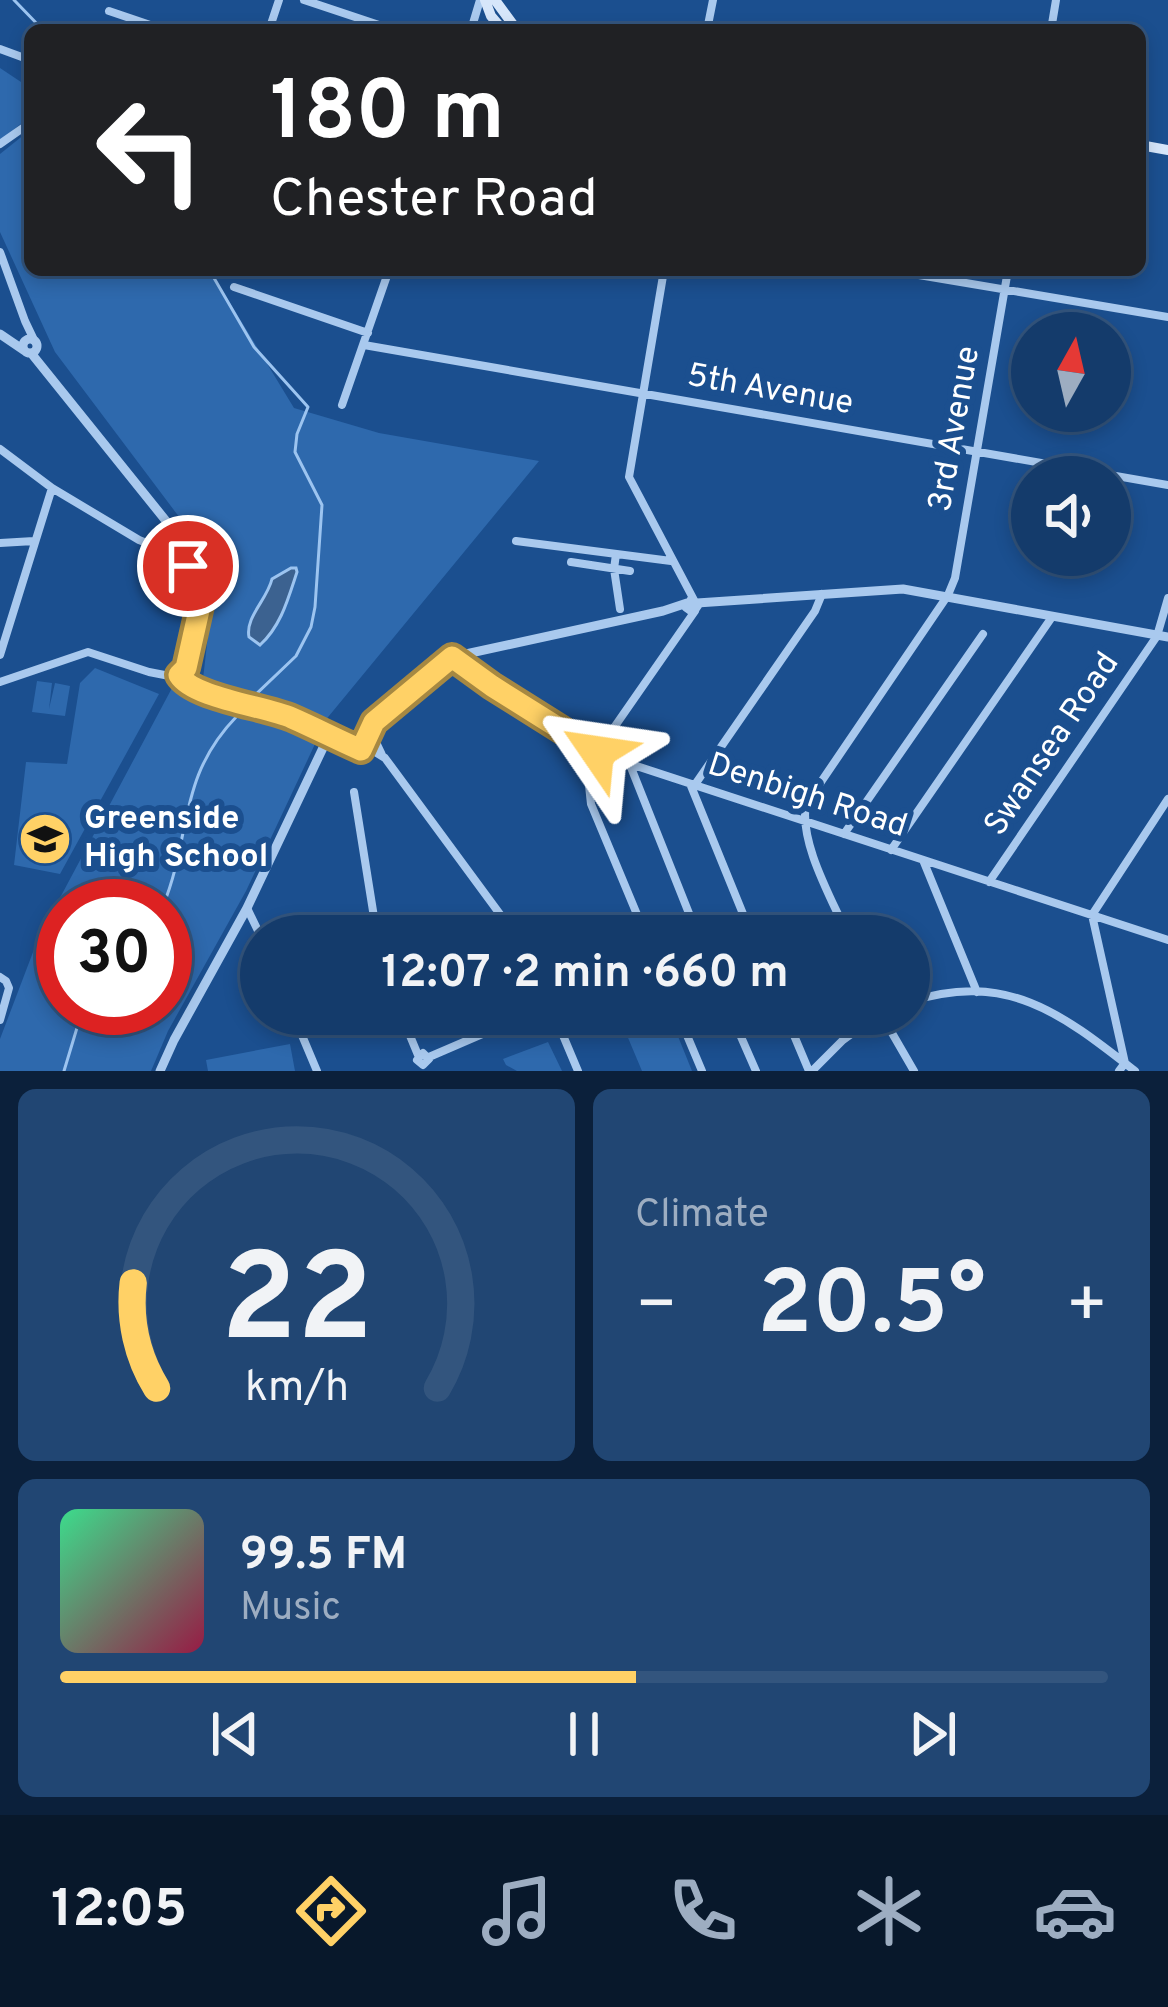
<!DOCTYPE html>
<meta charset="utf-8">
<style>
:root{--surface:#143b6b;--page:#214673;--text:#f1f3f6;--muted:#9dadc1;--line:#33557e;--accent:#ffd166}
body{margin:0;font-family:Overpass,sans-serif;background:var(--page);color:var(--text);height:100vh;display:flex;flex-direction:column;font-size:45px;white-space:nowrap}
*{box-sizing:border-box;margin:0}
p{font-size:39px;color:var(--muted)}
.icon{flex:none;width:66px;height:66px;fill:none;stroke:currentColor;stroke-width:2;stroke-linecap:round;stroke-linejoin:round}
.map{position:relative;height:1071px;overflow:hidden}
.details{display:flex;flex-direction:column;gap:18px;padding:18px;background:#0b203b;flex:1}
.details>*{flex:none}
.hud{position:absolute;left:24px;top:24px;width:1122px;height:252px;border-radius:18px;box-shadow:0 6px 18px #0003,0 0 0 3px var(--line);background:#202124;color:#fff;overflow:hidden}
.needle{width:78px;rotate:8deg}
.fabs{position:absolute;left:1011px;top:312px;display:grid;gap:24px}
.fabs a{display:grid;place-items:center;width:120px;height:120px;border-radius:50%;background:var(--surface);box-shadow:0 6px 18px #0003,0 0 0 3px var(--line);font-size:60px}
.speed{position:absolute;left:36px;top:879px;display:flex;gap:24px;font-size:60px;font-weight:700;text-align:center}
.speed>*{display:grid;place-content:center;width:156px;height:156px;border-radius:50%;background:var(--surface);box-shadow:0 6px 18px #0003,0 0 0 3px var(--line);line-height:1}
.speed .limit{border:18px solid #d22;background:#fff;color:#111}
.pin{position:absolute;display:grid;place-items:center;width:102px;height:102px;color:#fff;margin:-51px;border:6px solid #fff;border-radius:50%;box-shadow:0 3px 12px #0007}
.me{position:absolute;width:132px;margin:-66px;rotate:302deg;stroke-linejoin:round;filter:drop-shadow(0 0 9px #0008)}
.turn{display:flex;align-items:center;gap:42px;height:252px;padding:0 48px;font-size:54px}
.turn .icon{width:156px;height:156px;stroke-width:2.5}
.turn b{display:block;font-size:84px;line-height:102px}
.big{font-size:90px;font-weight:700;line-height:1.1}
.details .tile{flex:1;display:flex;flex-direction:column;justify-content:center;gap:18px;min-width:0;padding:0 42px;border-radius:18px;background:var(--page)}
.details .dial{align-items:center;gap:0}
.dial svg{height:312px;overflow:visible;fill:none;stroke:var(--line);stroke-width:7;stroke-linecap:round;text-anchor:middle}
.dial text{fill:var(--text);stroke:none}
.song{display:flex;align-items:center;gap:36px}
.cover{width:144px;height:144px;border-radius:18px;background:linear-gradient(135deg,hsl(150 70% 55%),hsl(340 70% 35%))}
.played{height:12px;border-radius:6px;background:linear-gradient(90deg,var(--accent) 55%,var(--line) 55%)}
.keys{display:flex;justify-content:space-around;direction:ltr}
.heat{display:flex;justify-content:space-between;align-items:center;font-size:66px;direction:ltr}
.details .tiles{flex:1;display:grid;gap:18px;grid-template-columns:1fr 1fr}
.tile:last-child{grid-column:span 2}
.trip{position:absolute;left:240px;top:915px;width:690px;height:120px;border-radius:60px;background:var(--surface);box-shadow:0 6px 18px #0003,0 0 0 3px var(--line);font-weight:700;line-height:120px;text-align:center}
.menu{display:flex;height:192px;justify-content:space-around;align-items:center;background:#08182b;color:var(--muted)}
.menu .icon{width:84px;height:84px}
.menu .active{color:var(--accent)}
.menu b{font-size:54px;color:var(--text)}
.map>svg:first-child{display:block}
</style>
<div class="map">
<svg width="1168" height="1071" viewBox="0 0 1168 1071">
<rect width="100%" height="100%" fill="#1b4f8f"/>
<path fill="#2e69ad" fill-rule="evenodd" d="M0 68 30 88V94L21 106 30 113V116L0 141Z
M30 130V270H210L294 408 379 433 539 461 324 722 203 679 216 566 55 352 0 232V154Z
M95 668 159 694 60 874 14 865 26 762 67 764 80 683Z
M37 681 52 683 49 709 55 683 70 686 65 716 32 712Z
M172 688C187 693 202 700 218 705 245 713 300 718 315 744L246 891 168 1031 151 1071H0V1039L38 939ZM63 906H165V1008H63Z
M618 1014H669L692 1071H642Z
M548 1042 562 1071H517L506 1065 503 1059Z
M290 1044 295 1071H208L206 1060Z"/>
<path fill="#3c6290" stroke="#9cc4f0" stroke-width="3" d="M291 568H296L297 572C288 599 281 626 260 645L249 637C245 617 267 600 272 579Z"/>
<g fill="none" stroke-linecap="round" stroke-linejoin="round">
<path stroke="#9cc4f0" stroke-width="3" d="M14 0 43 30
M213 270 214 278 254 347 308 407 297 434 295 452 322 505 315 607 311 627 296 656 252 698
M163 906C192 835 177 778 237 716
M64 1071 83 1008"/>
<path stroke="#a9c9ee" stroke-width="8" d="M304 0 394 30
M109 11 165 30
M269 30 279 0
M471 30 480 0
M707 30 713 0
M1051 30 1056 0
M0 49 30 60
M0 144 30 123
M0 252 25 321 35 342
M664 270 629 477 694 600
M889 270 1168 317
M234 287 368 333
M364 345 1168 485
M342 405 389 270
M0 449 52 488 139 540 175 554
M516 541 671 561
M0 543 34 541
M616 554 614 569 620 609
M571 562 630 571
M0 655 52 488
M452 657 492 686 606 756 1168 940
M0 682 88 652 149 672 180 678
M364 745 385 758 516 936
M630 765 698 936
M691 786 752 936
M694 786 815 611 822 594
M354 792 377 936
M844 834 983 634
M891 850 1052 617
M923 860 977 992
M989 882 1157 636 1168 598
M247 908 261 937
M646 936 591 804 588 776 597 752 695 611
M716 936 747 923
M848 936C832 899 799 843 806 804L948 595 955 578 1008 270
M0 977 6 981 9 988 0 1020
M909 1002C1007 970 1062 1014 1135 1071
M293 1014 317 1071
M401 1014 418 1055
M554 1014 578 1071
M678 1014 702 1071
M731 1014 756 1071
M785 1014 809 1071
M881 1014 914 1071
M423 1053 429 1059 423 1065 417 1060Z
M429 1057 529 1014
M812 1071 843 1040 879 1014
M1119 1071 1125 1063 1092 915 1168 799"/>
<path stroke="#a9c9ee" stroke-width="9" d="M0 334 25 351
M23 346a7 7 0 1 1 14 0a7 7 0 1 1-14 0Z
M31 353 187 547
M175 553a8 8 0 1 1 16 0a8 8 0 1 1-16 0Z
M691 600 698 605 693 612 686 607Z
M697 603 903 589 1168 637
M186 668 204 585 200 566 190 553
M179 676a8 8 0 1 1 16 0a8 8 0 1 1-16 0Z
M187 683 226 700 250 705 320 726 363 745
M370 731 381 754
M357 748 365 730 376 719 452 657 663 611 687 603
M160 1071 174 1040 247 908 331 731"/>
<path stroke="#d6e6fa" stroke-width="10" d="M485 0 491 16 503 30
M495 0 517 30
M471 28 483 30
M1140 145 1168 150"/>
</g>
<g fill="none" stroke-linecap="round" stroke-linejoin="round">
<g stroke="#a68842" stroke-width="30">
<path id="route" d="M188 566 198 576 204 588 186 668 179 675C193 698 264 706 292 718 315 728 338 740 361 750L374 722 452 657 492 686 597 752"/>
</g>
<use href="#route" stroke="#ffd166" stroke-width="21"/>
</g>
<defs>
<g id="school-disc" transform="scale(2.7)"><circle r="9.5" fill="#ffd166" stroke="#1b4f8f"/><path d="M0-5L7-2L0 1L-7-2ZM-4 1L0 2.5L4 1V4Q0 6-4 4Z" fill="#111"/></g>
</defs>
<g fill-rule="evenodd">
<use href="#school-disc" x="45" y="839"/>
</g>
<g text-anchor="middle" dominant-baseline="central" stroke-width="12" stroke-linejoin="round" paint-order="stroke">
<g font-size="33" fill="#fff" stroke="#1b4f8f">
<text transform="translate(770 391) rotate(10)">5th Avenue</text>
<text transform="translate(956 429) rotate(-80)">3rd Avenue</text>
<text transform="translate(1053 745) rotate(-56)">Swansea Road</text>
<text transform="translate(807 797) rotate(18)">Denbigh Road</text>
</g>
<g font-size="33" font-weight="bold" fill="#fff" stroke="#1b4f8f" text-anchor="start">
<text x="84" y="820">Greenside<tspan x="84" dy="38">High School</tspan></text>
</g>
</g>
</svg>
<div class="fabs">
<a><svg class="needle" viewBox="-14 -14 28 28"><path d="M0-13l5 13h-10z" fill="#e53935"/><path d="M0 13l5-13h-10z" fill="#9dadc1"/></svg></a>
<a><svg class="icon" aria-label="sound" viewBox="0 0 24 24"><path d="M4 9h4l5-4v14l-5-4H4zM17 9q2 3 0 6"/></svg></a>
</div>
<div class="speed"><div class="limit">30</div></div>
<div class="pin" style="left:188px;top:566px;background:#d93025"><svg class="icon" aria-label="arrive" viewBox="0 0 24 24"><path d="M6 21V4h12l-3 4 3 4H6"/></svg></div>
<svg class="me" style="left:597px;top:752px" viewBox="-20 -20 40 40"><path d="M0-17L14 15 0 8-14 15z" fill="#ffd166" stroke="#fff" stroke-width="4"/></svg>
<div class="trip">12:07 · 2 min · 660 m</div>
<div class="hud">
<div class="turn"><svg class="icon" aria-label="left" viewBox="0 0 24 24"><path d="M17 20v-9H6M10 6l-5 5 5 5"/></svg><div><b>180 m</b>Chester Road</div></div>
</div>
</div>
<section class="details">
<div class="tiles">
<div class="tile dial"><svg viewBox="0 0 100 80">
<path d="M14 69A42 42 0 1 1 86 69"/>
<path d="M14 69A42 42 0 0 1 8 42" stroke="#ffd166"/>
<text x="50" y="56" font-size="32" font-weight="700">22</text>
<text x="50" y="72" font-size="11">km/h</text>
</svg></div>
<div class="tile"><p>Climate</p>
<div class="heat"><a>−</a><b class="big">20.5°</b><a>+</a></div>
</div>
<div class="tile">
<div class="song"><i class="cover"></i><div><b>99.5 FM</b><p>Music</p></div></div>
<div class="played"></div>
<div class="keys"><svg class="icon" aria-label="previous" viewBox="0 0 24 24"><path d="M18 5L8 12l10 7zM5 5v14"/></svg><svg class="icon" aria-label="pause" viewBox="0 0 24 24"><path d="M8 5v14M16 5v14"/></svg><svg class="icon" aria-label="next" viewBox="0 0 24 24"><path d="M6 5l10 7-10 7zM19 5v14"/></svg></div>
</div>
</div>
</section>
<nav class="menu">
<b>12:05</b>
<svg class="icon active" aria-label="directions" viewBox="0 0 24 24"><path d="M12 3l9 9-9 9-9-9zM9 14v-3h6M13 9l2 2-2 2"/></svg>
<svg class="icon" aria-label="music" viewBox="0 0 24 24"><path d="M9 18V5l10-2v13"/><circle cx="6" cy="18" r="3"/><circle cx="16" cy="16" r="3"/></svg>
<svg class="icon" aria-label="phone" viewBox="0 0 24 24"><path d="M5 4h4l2 5-3 2q2 4 5 5l2-3 5 2v4C11 20 4 13 5 4z"/></svg>
<svg class="icon" aria-label="climate" viewBox="0 0 24 24"><path d="M12 3v18M4 7l16 10M4 17L20 7"/></svg>
<svg class="icon" aria-label="car" viewBox="0 0 24 24"><path d="M5 17H2v-5l4-1 3-4h7l3 4 3 1v5h-3M9 17h6M6 11h13"/><circle cx="7" cy="17" r="2"/><circle cx="17" cy="17" r="2"/></svg>
</nav>
